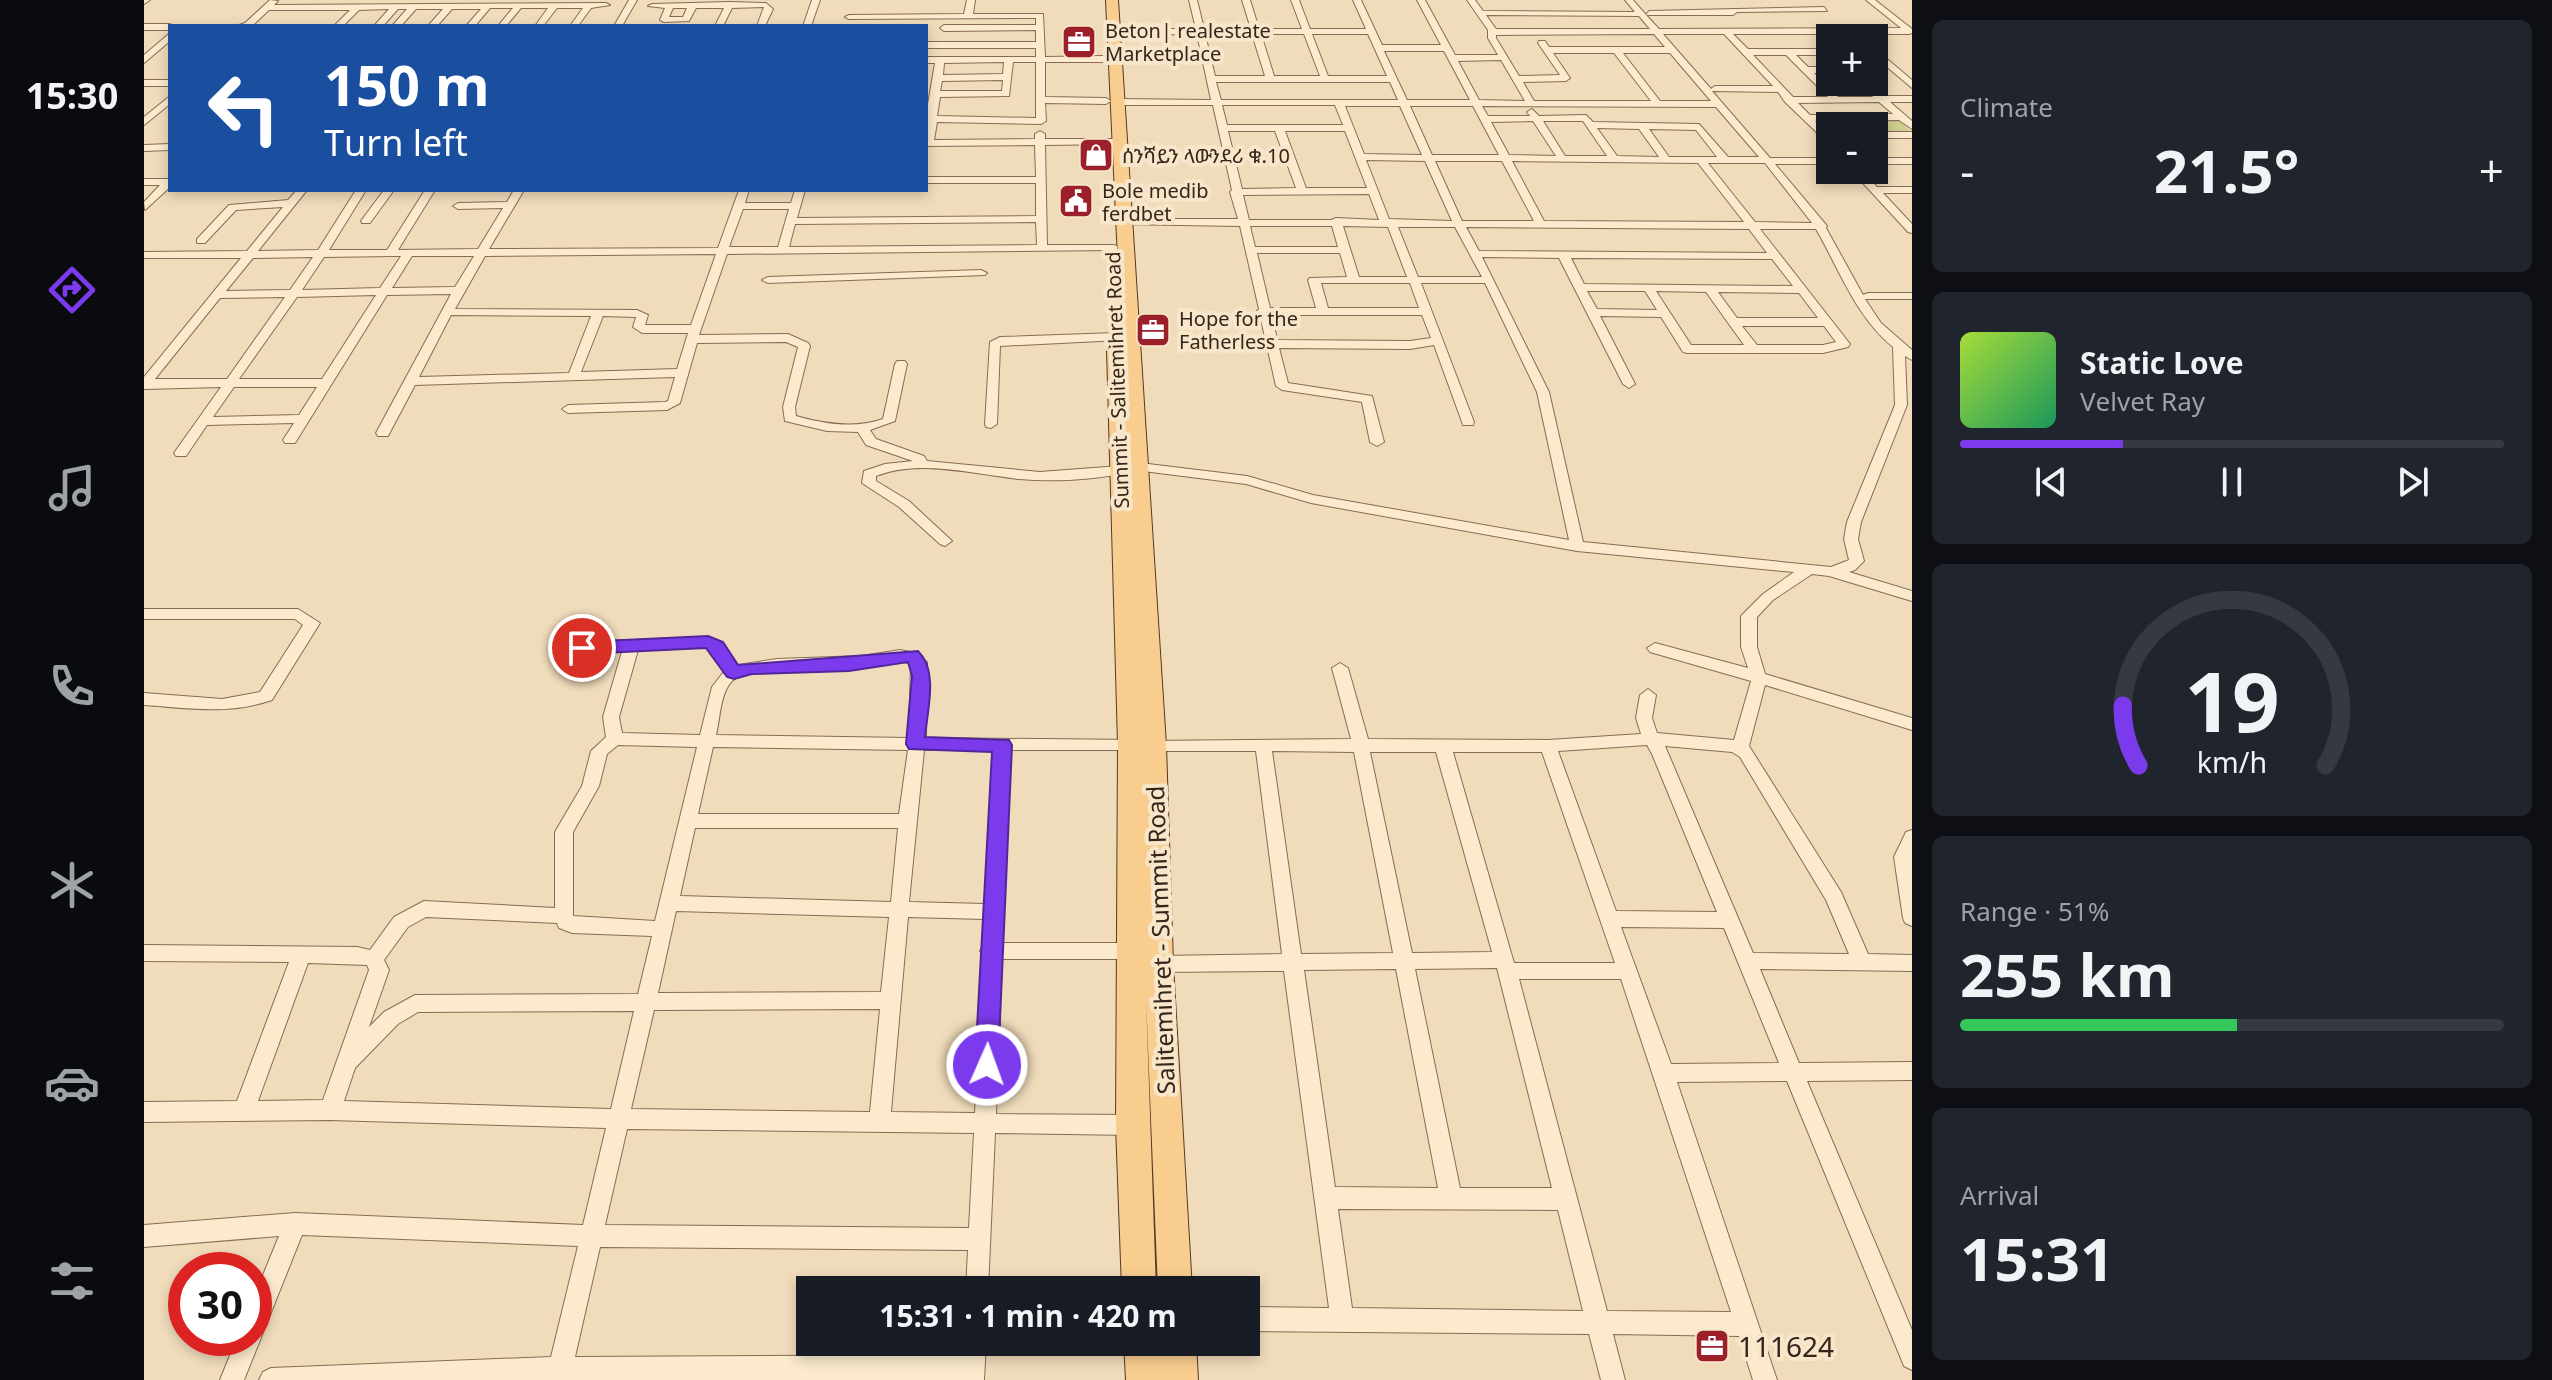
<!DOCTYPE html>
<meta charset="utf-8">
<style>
:root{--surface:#171b24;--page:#20242c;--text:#f1f3f6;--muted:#9ea1a6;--line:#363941;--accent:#7c3aed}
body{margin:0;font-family:Georgia,"Noto Sans Ethiopic",serif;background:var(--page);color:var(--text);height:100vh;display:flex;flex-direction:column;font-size:30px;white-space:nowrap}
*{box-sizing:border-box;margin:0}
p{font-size:26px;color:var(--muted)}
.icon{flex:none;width:44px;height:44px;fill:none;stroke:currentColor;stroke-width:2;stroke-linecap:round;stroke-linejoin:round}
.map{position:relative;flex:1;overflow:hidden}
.details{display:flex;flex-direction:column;gap:20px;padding:20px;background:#0d0f14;width:640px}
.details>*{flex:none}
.top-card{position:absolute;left:24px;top:24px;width:760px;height:168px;border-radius:0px;box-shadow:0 4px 12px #0003;background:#1a4fa0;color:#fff;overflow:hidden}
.controls{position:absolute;left:1672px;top:24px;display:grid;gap:16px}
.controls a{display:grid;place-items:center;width:72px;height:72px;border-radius:0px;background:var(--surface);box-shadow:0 4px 12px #0003;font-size:40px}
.speed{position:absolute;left:24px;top:1252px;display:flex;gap:16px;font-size:40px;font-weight:700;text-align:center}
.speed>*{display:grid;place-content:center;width:104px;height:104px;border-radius:50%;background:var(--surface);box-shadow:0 4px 12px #0003;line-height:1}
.speed .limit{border:12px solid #d22;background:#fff;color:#111}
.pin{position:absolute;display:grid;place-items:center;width:68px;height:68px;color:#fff;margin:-34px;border:4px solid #fff;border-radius:50%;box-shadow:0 2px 8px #0007}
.me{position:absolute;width:88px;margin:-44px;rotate:2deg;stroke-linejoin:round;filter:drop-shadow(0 0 6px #0008)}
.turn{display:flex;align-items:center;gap:28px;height:168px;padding:0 24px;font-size:36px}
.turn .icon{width:104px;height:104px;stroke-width:2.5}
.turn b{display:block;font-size:56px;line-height:68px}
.big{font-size:60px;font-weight:700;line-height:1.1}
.details .widget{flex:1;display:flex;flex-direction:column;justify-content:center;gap:12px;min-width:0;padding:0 28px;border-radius:12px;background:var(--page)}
.details .dial{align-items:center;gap:0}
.dial svg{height:208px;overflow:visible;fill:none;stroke:var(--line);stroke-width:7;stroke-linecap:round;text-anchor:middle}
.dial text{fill:var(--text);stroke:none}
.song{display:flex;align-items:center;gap:24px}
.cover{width:96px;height:96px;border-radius:12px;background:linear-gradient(135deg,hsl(80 70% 55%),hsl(150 70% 35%))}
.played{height:8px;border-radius:4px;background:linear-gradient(90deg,var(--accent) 30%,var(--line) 30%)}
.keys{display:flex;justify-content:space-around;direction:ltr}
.heat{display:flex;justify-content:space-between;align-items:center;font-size:44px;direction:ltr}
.charge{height:12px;border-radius:6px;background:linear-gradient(90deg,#34c759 51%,var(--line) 0)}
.trip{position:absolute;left:652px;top:1276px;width:464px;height:80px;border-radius:0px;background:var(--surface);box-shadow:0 4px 12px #0003;font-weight:700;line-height:80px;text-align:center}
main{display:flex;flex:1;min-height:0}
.menu{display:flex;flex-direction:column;width:144px;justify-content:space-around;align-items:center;background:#090b0e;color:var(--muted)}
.menu .icon{width:56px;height:56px}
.menu .current{color:var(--accent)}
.menu b{font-size:36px;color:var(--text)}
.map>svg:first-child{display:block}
</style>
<main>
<nav class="menu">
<b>15:30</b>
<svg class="icon current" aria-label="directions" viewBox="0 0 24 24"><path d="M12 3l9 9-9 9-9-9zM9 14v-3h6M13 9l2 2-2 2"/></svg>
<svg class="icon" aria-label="music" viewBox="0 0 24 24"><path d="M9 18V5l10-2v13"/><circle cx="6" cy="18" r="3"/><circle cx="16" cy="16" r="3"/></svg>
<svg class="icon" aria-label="phone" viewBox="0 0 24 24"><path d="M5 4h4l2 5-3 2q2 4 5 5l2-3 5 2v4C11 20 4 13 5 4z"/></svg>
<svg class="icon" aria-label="climate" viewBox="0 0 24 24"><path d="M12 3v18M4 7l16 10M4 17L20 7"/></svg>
<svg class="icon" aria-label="car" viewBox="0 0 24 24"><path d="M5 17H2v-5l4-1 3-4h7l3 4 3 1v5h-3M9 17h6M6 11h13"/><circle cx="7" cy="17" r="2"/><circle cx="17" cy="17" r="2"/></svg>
<svg class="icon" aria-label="filters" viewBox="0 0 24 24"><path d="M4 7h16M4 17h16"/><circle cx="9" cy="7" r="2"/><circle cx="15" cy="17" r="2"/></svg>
</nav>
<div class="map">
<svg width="1768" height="1380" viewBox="0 0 1768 1380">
<rect width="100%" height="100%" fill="#f0dcbb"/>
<path fill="#cdcf8e" d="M1667 119H1755L1768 134H1730V126H1686V133H1682Z"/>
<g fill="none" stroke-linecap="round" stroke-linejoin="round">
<g stroke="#886b54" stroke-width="2">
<path id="street" d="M0 0H6L0 4Z
M126 0 134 1 130 5 462 3 466 5 447 8 434 26H426L439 8H413L399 26H391L404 8H377L362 26H354L369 8H346L331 26H322L337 9H308L293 26H284L299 9H272L257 26H248L263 9H254L239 26H230L245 9 215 10 199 26H190L206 10H125L108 26H92L101 23Z
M485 0H493L478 26H470Z
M668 0H676L667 26H659Z
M823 0H831L829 14H899L901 57 959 56 963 59 959 62H901V97L962 98 967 101 962 104 901 103 902 121 897 124 793 122 790 140 891 139V134L896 131 901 134V139H981L983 141 978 144 901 145 903 245H969L973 246V250L583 254 555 335 644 334 664 343 666 346 651 407 652 416C680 424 711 429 739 419L751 364 753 361H761L763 364 751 421 726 430 732 439 780 456 783 461 896 472 976 466 983 470 981 473C948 480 908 482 875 479 829 474 776 459 732 476V481L765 501 808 541 801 546 796 544 755 507 718 483 720 471 741 464 769 461 722 445 714 432 683 431 641 421 639 407 654 347 642 342 553 343 536 403 523 410 424 413 418 409 424 405 521 402 524 401 531 377 271 385 244 436H234L232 433 307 294 243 295 151 443H141L139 440 150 423 63 425 42 456H32L30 453 77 387 0 389V377L97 258H0V252L103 251 139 207 92 210 61 243H53V239L85 205 144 200 153 190H163L114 251 174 250 212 190H222L185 250H243L281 190H291L254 250 334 249 359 208 314 209 309 206 314 203 363 202 370 190H380L345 249 574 248 595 190H605L601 203H647L651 190H661L653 218 892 216V183H782V177H892L891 145 782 146V116L791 63H782V57H892V48H782V42H892V30L800 31 796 28 800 25H892V18L705 19 701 17 705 15 820 14ZM860 62 859 74 799 75 800 63ZM869 62H892V118L793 116 796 97 865 96ZM859 80 858 91H796L798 81ZM599 209H645L634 247H585ZM892 222 893 245 645 247 651 224ZM572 254 547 325H501L504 315 493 310 311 309 341 256ZM249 256H257L236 288 158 290 180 257ZM268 256H330L311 287 248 288ZM169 257 146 290 82 291 109 258ZM232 295 178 379H95L153 297ZM141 297 83 379H11L76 298ZM307 315 447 316 425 373 275 377ZM459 316 492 317 489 327 498 333H544L533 369 437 372ZM90 387H173L155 415 69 417Z
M1045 0H1053L1060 29H1107L1098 0H1106L1115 29H1158L1147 0H1155L1166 29H1222L1209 0H1217L1238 45H1297L1273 0H1281L1311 55H1354L1344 38V30L1323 0H1331L1339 11 1491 12 1481 0H1489L1502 15 1505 11 1680 7 1683 11 1593 12 1589 15H1502L1515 29 1757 28 1722 0H1731L1768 29V33L1765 34H1589L1604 49H1686V55H1652L1664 67H1686V73H1670L1694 97H1729L1714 82H1723L1740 96H1768V102H1746L1768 121V129L1755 120 1671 121 1686 136V145L1641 102 1634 92 1568 91 1626 158H1686V164H1631L1683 226 1682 228 1719 295 1724 293H1768V299H1721L1737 323 1768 350V360L1761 356 1763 405 1717 522 1714 539 1720 561 1711 570 1705 572 1768 591V601L1685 576 1668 574 1629 600 1613 617V647L1621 674 1768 718V730L1621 685 1605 746 1697 892 1724 954 1768 955V971L1616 969 1655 1063 1768 1062V1080L1663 1081 1768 1330V1370L1760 1366 1643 1081 1533 1082 1633 1380H1609L1595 1336 1469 1334 1481 1380H1457L1445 1334 1102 1331V1307L1185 1308 1140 971 1015 972 1008 970 1005 964 1008 958 1015 956 1138 954 1112 751H1010L1004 749 1002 745 1004 741 1207 739 1188 668 1196 663 1204 668 1224 739 1404 740 1497 734 1492 718 1496 695 1504 689 1512 695 1508 718 1513 733 1590 740 1607 681 1506 652 1503 648 1511 643 1604 668 1597 647V616L1619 594 1650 572 1433 551 1167 503 1102 484 991 470 989 467 996 463 1103 476 1169 495 1425 540 1393 392 1341 283H1277L1330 422 1329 425H1319L1318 422 1290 345 1266 349 1135 348 1144 383 1228 396 1240 442 1233 446 1226 442 1218 402 1138 390 1132 386 1116 315 1112 312 1115 309 1096 226 976 224V220L980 219H1094L1086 192 1088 190 1069 105H974L969 102 974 99 1067 100 1053 34 971 35 967 32 971 29H1052ZM1342 15 1495 16 1506 29H1352ZM1061 34H1108L1121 76H1071ZM1117 34H1160L1176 76H1130ZM1168 34H1224L1243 76H1184ZM1510 34 1521 47H1405L1401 41H1395L1394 43 1416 75 1375 76 1352 38V35ZM1519 34H1580L1629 86H1571L1567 89ZM1240 51H1300L1326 100H1263ZM1409 53H1470L1507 101H1390L1379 82 1422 81 1426 78ZM1479 53H1526L1567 101H1516ZM1609 55H1642L1684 97H1649ZM1357 60 1381 101 1335 100 1314 61ZM1072 82H1246L1254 100H1077ZM1735 102 1749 114 1666 115 1654 103ZM1078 105H1191L1199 125H1083ZM1201 106H1256L1278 155 1220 154ZM1266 106H1329L1355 155H1288ZM1338 106 1572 107 1615 157H1584L1555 124 1449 122 1442 115 1395 116 1388 109 1383 112 1386 116H1344ZM1389 121 1412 156 1365 155 1347 122ZM1399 121H1439L1463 156H1421ZM1453 128 1495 129 1515 157 1473 156ZM1505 129 1552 130 1573 157H1525ZM1084 131H1131L1152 188 1098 189ZM1141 131H1201L1223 188H1162ZM1222 160 1281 161 1308 221 1245 219ZM1291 161H1358L1390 221H1318ZM1368 161 1554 163 1600 222 1400 221ZM1564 163H1621L1668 223 1611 222ZM1225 194 1235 220 1192 218 1187 220H1105L1099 195ZM1106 226H1188L1194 247H1111ZM1199 226 1244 227 1263 277H1215ZM1254 227H1311L1338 277H1274ZM1322 227 1605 229 1623 253 1335 251ZM1616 229H1672C1695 269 1712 317 1749 347L1751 405 1703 522 1700 539 1705 560 1687 567 1439 542 1405 392 1338 257 1415 258 1479 384 1485 388 1491 384 1456 316 1517 317 1539 352 1543 353H1679L1704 347 1706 344ZM1113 253H1196L1203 277 1166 278 1164 280 1172 308H1126ZM1427 258 1628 259 1649 286 1440 284ZM1177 283H1266L1275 308H1184ZM1443 291H1501L1513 310 1453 309ZM1512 291 1562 292 1600 345H1547ZM1574 292 1655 293 1674 318H1593ZM1128 315H1278L1287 338 1266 341 1133 340ZM1598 326H1680L1692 342 1679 345H1613ZM1503 745 1508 754 1573 912 1472 911 1414 751ZM1521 746 1588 752 1596 757 1682 900 1705 954 1609 953ZM1128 751 1210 752 1249 953 1157 954ZM1226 752H1292L1348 952 1268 953ZM1309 752H1398L1471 963H1370ZM1477 927 1580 928 1635 1063 1527 1064ZM1353 968 1408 1188H1316L1271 969ZM1252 969 1294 1188 1191 1187 1160 970ZM1375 979H1477L1587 1312 1463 1311ZM1194 1209 1414 1210 1439 1311 1208 1308Z
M586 2 622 3 629 9 621 26H613L620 7 588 8 579 26H571L580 8H552L545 21 520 22 516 20 521 8 504 6 508 4ZM529 8H543L539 17H525Z
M0 24H26L29 26H26V30H0Z
M26 33V41L0 63V55Z
M1730 48 1768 80V88L1730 56Z
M0 80H26V86H0Z
M26 96V104L0 125V117Z
M1730 132H1768V138H1730Z
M26 144V150L0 151V145Z
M1730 158H1768V164H1730Z
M1707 170H1718L1733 187H1768V193H1739L1768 224V233L1764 232Z
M0 179H26V187L1 210 0 202 16 185H0Z
M240 190H250L226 223H218L217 221Z
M837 270 843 273 841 275 624 283 618 280 624 277Z
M972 333 976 334V340L856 346 853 424 847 428 842 427 841 424 846 342 856 337Z
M0 609H154L176 623 128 700C85 715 44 708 0 705V693L78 699 116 692 159 625 151 619H0Z
M564 637 578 642 594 665 633 659 718 656 756 650 771 653 783 662 782 738 992 740 994 744 992 748 986 750H866L858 943H987L994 945 997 951 994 957 987 959H858L852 1114 988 1115 995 1118 999 1125 995 1132 988 1135 851 1133 844 1290H822L824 1250 456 1247 431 1357 817 1355 818 1342H842L840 1380H115L119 1372 127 1368 407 1357 434 1246 158 1235 100 1380H76L93 1338H110V1297L135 1236 0 1247V1225L151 1213 439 1225 462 1128 186 1120 0 1122V1102L93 1101 145 962 0 961V945L213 947 226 950 250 917 280 901 411 908V832L438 786 447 751 462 737 459 717 478 651 413 653 405 648 413 643ZM562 647 568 650 581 670 568 687 556 735 478 733 475 717 494 650ZM756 661 767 664 765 738 572 735C576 720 576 693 588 681 605 664 692 669 718 666 731 665 743 662 756 661ZM474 745 553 747 511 921 429 916V832L455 786 463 754ZM569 747 764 750 755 814H554ZM780 750H849L841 904 765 902ZM551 828H754L747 902 536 896ZM532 911 745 917 737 992 514 993ZM282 917 413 923 415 928 428 933 508 936 494 994 271 995 240 1012 225 1027 245 970 240 960 264 927ZM764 917 841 919 839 945 836 951 839 956 831 1113 747 1112ZM164 963 223 965 225 970 179 1100 114 1101ZM736 1009 726 1112 487 1109 510 1010ZM490 1011 467 1109 200 1101 211 1068 254 1024 274 1012ZM483 1129 830 1133 825 1228 461 1225Z
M1768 830V926L1761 923 1759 918 1750 857 1762 832Z"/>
</g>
<g stroke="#553a29" stroke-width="2">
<path id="primary" d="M962 0H974L1022 745 1029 964 1048 1290H1014L1002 998 1012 1290H978L972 1125 974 744 963 350 972 345 978 346Z
M980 1342H1016L1018 1380H982Z
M1016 1342H1052L1054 1380H1018Z"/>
</g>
<use href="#street" fill="#fbeace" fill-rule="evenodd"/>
<use href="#primary" fill="#f8cd8e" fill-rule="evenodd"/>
</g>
<path fill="#7c3aed" stroke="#51269a" stroke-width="2" d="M564 636 579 642 594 665 774 651C795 671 783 711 781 737L865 740 868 745 854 1065 851 1073 843 1076 835 1073 831 1065 848 752 765 749 762 744 768 676 764 662 705 671 608 674 590 679 583 677 562 648 438 654 429 648 438 642Z"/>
<defs>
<g id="office-square" transform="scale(1.8)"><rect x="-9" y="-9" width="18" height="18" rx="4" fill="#9b202c" stroke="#f7e6ca"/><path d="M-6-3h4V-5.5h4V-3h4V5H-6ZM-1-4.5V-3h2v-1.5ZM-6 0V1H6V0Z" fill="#fff"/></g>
<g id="shop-square" transform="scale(1.8)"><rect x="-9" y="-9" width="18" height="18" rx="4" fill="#9b202c" stroke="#f7e6ca"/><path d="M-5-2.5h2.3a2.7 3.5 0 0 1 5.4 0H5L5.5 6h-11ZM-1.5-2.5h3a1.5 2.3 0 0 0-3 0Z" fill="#fff"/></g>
<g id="civic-square" transform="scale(1.8)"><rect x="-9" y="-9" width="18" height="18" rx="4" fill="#9b202c" stroke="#f7e6ca"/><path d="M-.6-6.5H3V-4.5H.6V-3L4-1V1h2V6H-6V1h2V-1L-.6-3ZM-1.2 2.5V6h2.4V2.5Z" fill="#fff"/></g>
</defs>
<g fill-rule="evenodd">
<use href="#office-square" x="935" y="42"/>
<use href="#shop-square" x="952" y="155"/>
<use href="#civic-square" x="932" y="201"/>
<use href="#office-square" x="1009" y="330"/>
<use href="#office-square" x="1568" y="1346"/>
</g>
<g text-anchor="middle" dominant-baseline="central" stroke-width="8" stroke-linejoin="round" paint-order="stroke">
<g font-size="20" fill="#36251a" stroke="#f7e6ca" text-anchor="start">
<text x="961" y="30">Beton| realestate<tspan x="961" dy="23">Marketplace</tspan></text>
<text x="978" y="155">ሰንሻይን ላውንደሪ ቁ.10</text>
<text x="958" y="190">Bole medib<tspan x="958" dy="23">ferdbet</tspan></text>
<text x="1035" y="318">Hope for the<tspan x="1035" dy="23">Fatherless</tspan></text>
</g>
<g font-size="20" fill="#36251a" stroke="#f7e6ca">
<text transform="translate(973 380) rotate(-92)">Summit - Salitemihret Road</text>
</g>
<g font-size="24" fill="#36251a" stroke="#f7e6ca">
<text transform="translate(1016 940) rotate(-92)">Salitemihret - Summit Road</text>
</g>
<g font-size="28" fill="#36251a" stroke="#f7e6ca" text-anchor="start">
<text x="1594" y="1346">111624</text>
</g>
</g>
</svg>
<div class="controls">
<a>+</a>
<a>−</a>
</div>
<div class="speed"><div class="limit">30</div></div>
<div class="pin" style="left:438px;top:648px;background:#d93025"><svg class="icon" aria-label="arrive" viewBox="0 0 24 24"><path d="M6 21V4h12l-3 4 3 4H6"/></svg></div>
<svg class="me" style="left:843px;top:1065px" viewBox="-20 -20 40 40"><circle r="17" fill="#7c3aed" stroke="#fff" stroke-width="3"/><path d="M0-11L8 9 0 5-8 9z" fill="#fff"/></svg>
<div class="trip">15:31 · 1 min · 420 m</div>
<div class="top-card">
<div class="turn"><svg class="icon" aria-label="left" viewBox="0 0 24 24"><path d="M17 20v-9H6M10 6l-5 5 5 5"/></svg><div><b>150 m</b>Turn left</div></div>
</div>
</div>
<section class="details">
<div class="widget"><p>Climate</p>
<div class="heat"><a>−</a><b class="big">21.5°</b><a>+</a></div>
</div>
<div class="widget">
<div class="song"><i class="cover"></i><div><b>Static Love</b><p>Velvet Ray</p></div></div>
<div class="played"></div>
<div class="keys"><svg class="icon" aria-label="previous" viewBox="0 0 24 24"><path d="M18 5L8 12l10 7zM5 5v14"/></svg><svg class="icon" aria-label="pause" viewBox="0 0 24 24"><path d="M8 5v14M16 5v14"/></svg><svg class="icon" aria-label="next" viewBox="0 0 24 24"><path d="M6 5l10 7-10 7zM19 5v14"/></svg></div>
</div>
<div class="widget dial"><svg viewBox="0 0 100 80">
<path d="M14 69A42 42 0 1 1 86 69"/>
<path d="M14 69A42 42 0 0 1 8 46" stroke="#7c3aed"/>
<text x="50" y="56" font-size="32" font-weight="700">19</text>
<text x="50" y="72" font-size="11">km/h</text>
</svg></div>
<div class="widget"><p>Range · 51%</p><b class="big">255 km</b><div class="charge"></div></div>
<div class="widget"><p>Arrival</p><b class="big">15:31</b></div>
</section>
</main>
